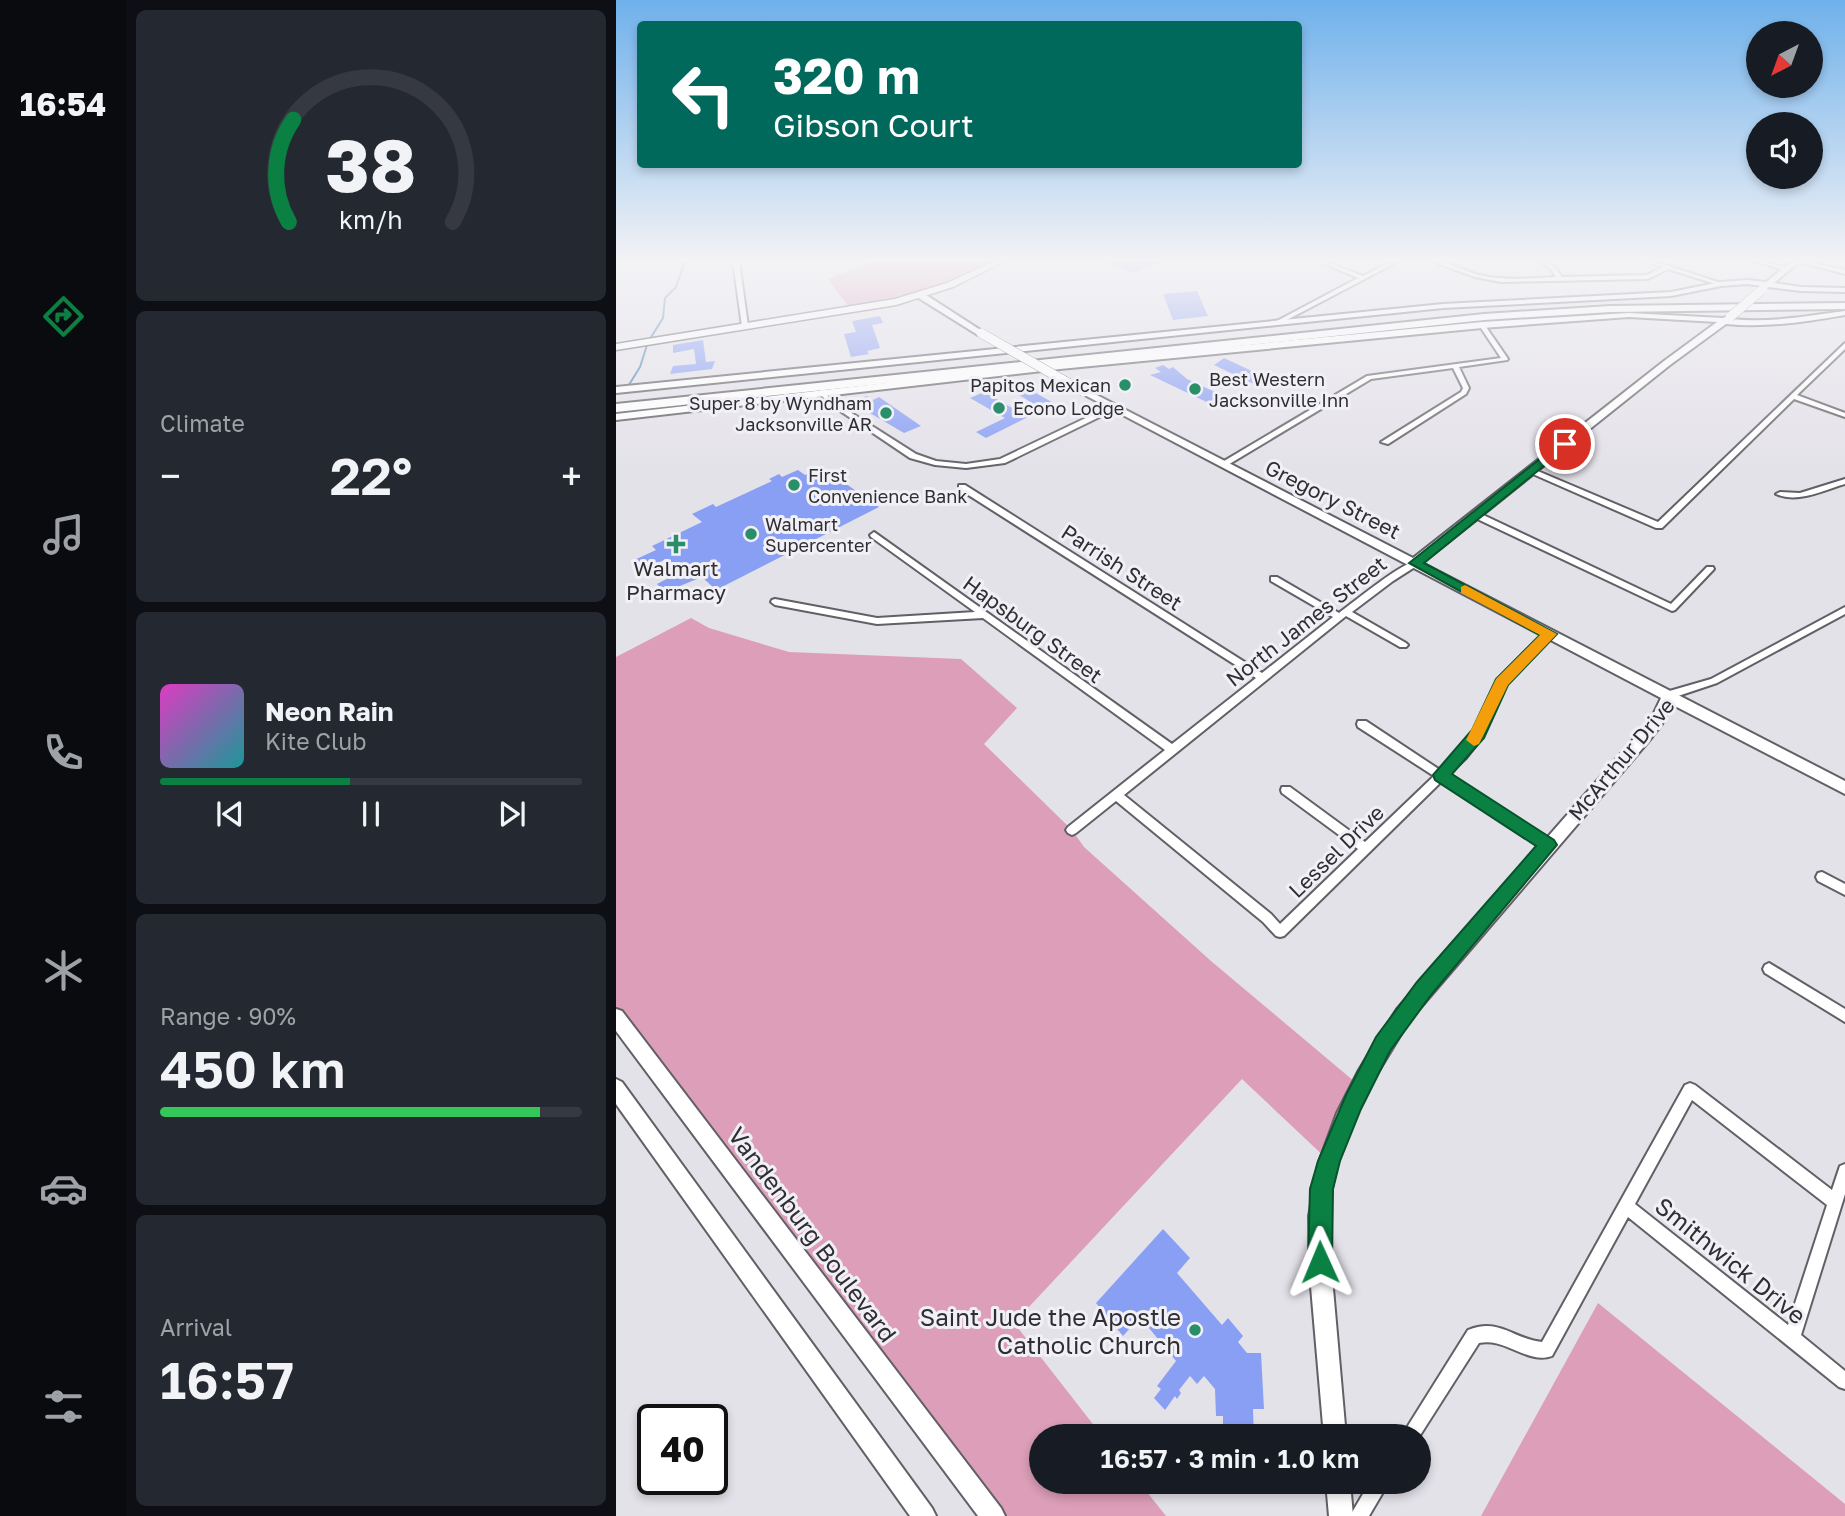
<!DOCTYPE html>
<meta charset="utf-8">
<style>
:root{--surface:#171b24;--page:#242831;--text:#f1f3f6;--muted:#9ea1a6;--line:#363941;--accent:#0b8043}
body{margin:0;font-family:"Golos Text",sans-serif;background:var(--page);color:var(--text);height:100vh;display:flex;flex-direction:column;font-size:26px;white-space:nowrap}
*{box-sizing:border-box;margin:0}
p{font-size:23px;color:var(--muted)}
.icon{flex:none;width:38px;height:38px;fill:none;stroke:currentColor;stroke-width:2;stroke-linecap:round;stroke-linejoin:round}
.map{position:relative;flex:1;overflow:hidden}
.details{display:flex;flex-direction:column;gap:10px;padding:10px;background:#0d0f14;width:490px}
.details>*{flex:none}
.hud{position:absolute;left:21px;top:21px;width:665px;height:147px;border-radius:7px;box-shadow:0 4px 10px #0003;background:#00695c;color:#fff;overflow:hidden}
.needle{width:46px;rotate:221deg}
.tools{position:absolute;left:1130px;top:21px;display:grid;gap:14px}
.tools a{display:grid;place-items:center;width:77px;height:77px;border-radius:50%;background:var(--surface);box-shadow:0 4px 10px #0003;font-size:35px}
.speed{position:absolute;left:21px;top:1404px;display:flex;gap:14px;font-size:35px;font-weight:700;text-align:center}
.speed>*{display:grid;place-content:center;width:91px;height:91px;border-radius:50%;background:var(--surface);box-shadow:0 4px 10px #0003;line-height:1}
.speed .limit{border:4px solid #111;border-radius:10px;background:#fff;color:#111}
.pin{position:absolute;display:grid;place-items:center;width:60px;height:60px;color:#fff;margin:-30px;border:4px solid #fff;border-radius:50%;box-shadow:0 2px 7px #0007}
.me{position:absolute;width:77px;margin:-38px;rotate:359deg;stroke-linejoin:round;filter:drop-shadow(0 0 5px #0008)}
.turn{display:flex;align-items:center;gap:24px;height:147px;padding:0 21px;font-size:32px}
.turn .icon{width:91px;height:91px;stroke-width:2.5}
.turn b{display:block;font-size:49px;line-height:60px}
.big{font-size:52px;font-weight:600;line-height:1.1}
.details .widget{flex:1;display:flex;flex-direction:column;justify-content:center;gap:10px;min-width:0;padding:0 24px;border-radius:10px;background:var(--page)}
.details .dial{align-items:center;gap:0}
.dial svg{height:182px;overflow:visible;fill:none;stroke:var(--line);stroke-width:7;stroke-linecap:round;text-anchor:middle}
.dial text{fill:var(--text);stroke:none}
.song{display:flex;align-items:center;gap:21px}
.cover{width:84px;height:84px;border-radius:10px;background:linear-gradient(135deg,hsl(310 70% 55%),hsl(180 70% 35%))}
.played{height:7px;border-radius:4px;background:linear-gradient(90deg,var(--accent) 45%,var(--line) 45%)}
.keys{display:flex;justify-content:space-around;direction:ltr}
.heat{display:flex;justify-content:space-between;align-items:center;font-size:38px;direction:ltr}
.charge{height:10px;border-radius:5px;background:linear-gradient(90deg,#34c759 90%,var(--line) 0)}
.trip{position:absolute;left:413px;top:1424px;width:402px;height:70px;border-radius:35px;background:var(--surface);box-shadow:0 4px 10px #0003;font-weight:600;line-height:70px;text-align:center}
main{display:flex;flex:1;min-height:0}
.tab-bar{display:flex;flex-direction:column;width:126px;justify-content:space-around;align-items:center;background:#090b0e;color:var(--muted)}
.tab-bar .icon{width:49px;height:49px}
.tab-bar .on{color:var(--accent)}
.tab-bar b{font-size:32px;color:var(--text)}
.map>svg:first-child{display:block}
</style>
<main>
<nav class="tab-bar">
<b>16:54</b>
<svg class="icon on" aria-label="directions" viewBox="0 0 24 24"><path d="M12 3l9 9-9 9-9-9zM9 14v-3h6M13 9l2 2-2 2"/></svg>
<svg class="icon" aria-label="music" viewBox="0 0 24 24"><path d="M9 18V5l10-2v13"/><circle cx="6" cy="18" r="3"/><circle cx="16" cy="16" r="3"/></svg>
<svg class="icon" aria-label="phone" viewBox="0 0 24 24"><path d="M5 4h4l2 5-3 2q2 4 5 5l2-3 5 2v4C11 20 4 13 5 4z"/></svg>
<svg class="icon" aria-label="climate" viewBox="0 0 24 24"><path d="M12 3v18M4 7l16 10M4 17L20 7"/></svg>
<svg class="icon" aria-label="car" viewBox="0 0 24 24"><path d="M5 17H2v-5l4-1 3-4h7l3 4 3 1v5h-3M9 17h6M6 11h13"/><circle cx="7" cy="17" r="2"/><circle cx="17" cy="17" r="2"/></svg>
<svg class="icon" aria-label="filters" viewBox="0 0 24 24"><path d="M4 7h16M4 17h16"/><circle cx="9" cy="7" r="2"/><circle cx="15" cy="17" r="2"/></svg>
</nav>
<section class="details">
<div class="widget dial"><svg viewBox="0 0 100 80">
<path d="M14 69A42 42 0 1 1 86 69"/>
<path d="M14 69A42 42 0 0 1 16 24" stroke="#0b8043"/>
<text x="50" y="56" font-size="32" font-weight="700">38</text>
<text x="50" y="72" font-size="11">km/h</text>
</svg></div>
<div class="widget"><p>Climate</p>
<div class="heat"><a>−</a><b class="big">22°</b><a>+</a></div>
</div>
<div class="widget">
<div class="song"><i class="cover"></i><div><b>Neon Rain</b><p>Kite Club</p></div></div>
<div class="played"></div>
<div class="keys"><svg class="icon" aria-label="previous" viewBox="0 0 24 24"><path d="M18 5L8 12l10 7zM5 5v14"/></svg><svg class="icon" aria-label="pause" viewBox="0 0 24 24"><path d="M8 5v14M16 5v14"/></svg><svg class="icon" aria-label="next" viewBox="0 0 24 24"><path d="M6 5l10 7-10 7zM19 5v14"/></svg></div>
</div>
<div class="widget"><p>Range · 90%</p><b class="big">450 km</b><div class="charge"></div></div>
<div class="widget"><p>Arrival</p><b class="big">16:57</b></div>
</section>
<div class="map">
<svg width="1229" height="1516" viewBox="0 0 1229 1516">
<rect width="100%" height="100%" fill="#e4e2e9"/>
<path fill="#dc9eb8" d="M258 261H385L289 300 235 310 212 279Z
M75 618 93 628 173 652 345 659 401 708 368 744 456 830 468 847 595 961 745 1087 713 1161 626 1079 398 1323 487 1437H425V1482H523L550 1516H377L0 1017V657Z
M982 1303 1229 1504V1516H865Z"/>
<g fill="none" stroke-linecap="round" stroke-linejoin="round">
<path stroke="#4c86b6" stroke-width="2" d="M11 388 24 367 32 342 47 318 49 298 60 287 69 261"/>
</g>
<path fill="#899ff4" d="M488 261H546L517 273Z
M581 291 592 316 557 320 547 294Z
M264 316 267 323 256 325 264 348 251 351 253 354 235 357 228 334 240 332 236 321Z
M87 340 90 362 99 361 96 369 54 374 57 366 80 364 78 349 57 353V345Z
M608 358 655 380 642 386 598 365Z
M547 365 553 369 557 367 571 379 612 398 599 406 534 375 545 372 539 368Z
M411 388 441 405 426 409 400 393Z
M368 392 412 417 370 438 360 432 389 418 354 398Z
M251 396 257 400 263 397 305 426 288 433 242 406 248 404 243 400Z
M206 467 263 507 100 590 86 577 49 592 41 584 64 572 50 559 26 571 16 561 40 550 36 546 86 522 76 514 97 504 100 507 156 481 153 479 163 474 166 477 182 470 189 475Z
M547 1229 574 1258 561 1273 606 1325 612 1318 627 1336 622 1342 631 1353H645L648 1409H637L638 1437H607V1416H600L599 1389 588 1376 581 1384 574 1376 563 1390 565 1393 561 1399 559 1396 549 1410 538 1398 545 1389 541 1386 560 1361 524 1317 507 1336 480 1303Z"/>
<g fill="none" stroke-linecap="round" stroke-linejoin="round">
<g stroke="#626066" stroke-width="4">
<path id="street" d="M117 261H123L132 326 129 328 126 326Z
M702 261H709L747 276 776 261H783L665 323H661V321L742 278Z
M815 261C831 260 847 271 863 275 888 281 915 278 940 277L934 268 922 261C934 261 940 268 946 277L1031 275 1047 267 1029 261H1037L1108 284 1103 285 1052 269 1032 279 885 282 859 277Z
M1139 261H1148L1174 269 1171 271Z
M1179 261H1188L1229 270V274Z
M866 323 868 324 892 359 891 360 843 367 853 388 850 394 772 444 765 442 845 392 847 388 837 368 755 379 610 466 603 464 751 376 885 358 863 325Z
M1229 343V349L1181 395 1229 413V417L1178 399 1046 528H1040L910 471 911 469H917L1042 522Z
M206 390 208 391 215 400 300 454 320 461 350 464 384 459 495 406 502 408 389 463 350 468 319 465 294 458 211 402 203 392Z
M1229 479V484C1208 490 1181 504 1160 494L1164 492 1184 493Z
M343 485H349L646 673 717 617 655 581V577H661L723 613C738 602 787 561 802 561V565L777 581 736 612 790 643 792 645 790 647H784L730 616 508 795 655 914 664 924 742 849 666 793 665 790 666 787H674L749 842 818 776 742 727 741 724 742 721H750L824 770 842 752 859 731 883 680 931 632H937L939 634 937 636 890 684 867 736 850 758 832 775 936 842 938 845 936 848 932 850 928 848 826 781 668 936 664 937 660 936 647 922 500 801 460 833 456 835 452 833 450 830 452 827 549 750 367 618 261 624 159 605 155 602 156 600 159 599 261 618 359 612 255 537 254 535 258 532 556 744 640 678 343 489Z
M857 513H863L1055 604 1091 567H1097L1098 569 1059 610 1056 611 857 517Z
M1229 607V614L1101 683 1053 699 1048 695 1050 692 1095 679Z
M1206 872 1229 884V895L1202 881 1200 877 1202 873Z
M1153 963 1229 1009V1022L1149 973 1147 969 1149 965Z
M1074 1083 1079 1085 1216 1190 1224 1166 1229 1164V1194L1185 1335 1229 1371V1389L1223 1387 1012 1217 936 1356C912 1365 889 1337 863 1343L803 1437H785L852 1330C883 1317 897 1339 926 1342L1069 1085ZM1076 1100 1211 1205 1172 1325 1019 1204Z
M754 1482H773L753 1516H734Z"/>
</g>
<g stroke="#626066" stroke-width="4">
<path id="secondary" d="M1176 261H1184L1158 283 1185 287 1229 288V292L1185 291 1153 287 1149 289 1146 286 1131 284 1105 286 1055 296 827 308 0 393V387L827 304 1055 292 1105 282 1131 280 1150 282Z
M301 293H307L369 333 362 335 301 297Z
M1229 311V315C1188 322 1151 328 1110 324L1054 365 806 563 1229 781V794L1055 704 1046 724 1032 742 793 1021 756 1082 735 1124 721 1165 716 1188 712 1231 730 1437H708L694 1275 693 1216 702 1165 721 1113 743 1070 781 1009 1022 734 1036 717 1045 698 463 392 471 390 797 558 1048 361 1101 322 1013 317 866 328 444 369 0 420V414L444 363 866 322 1013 313 1107 318 1112 316 1115 319C1154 323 1191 316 1229 311Z
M0 1009 6 1011 385 1508 389 1516H362L0 1031Z
M0 1079 6 1082 316 1508 320 1516H294L0 1104Z
M710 1482H734L737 1516H713Z"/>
</g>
<g stroke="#626066" stroke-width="3">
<path id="primary" d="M379 261H389L337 287 280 305 0 350V344L279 299 331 283Z"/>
</g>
<g stroke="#626066" stroke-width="4">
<path id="highway" d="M1229 303V309L994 312 868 320 0 412V404L868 314 994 306Z"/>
</g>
<use href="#street" fill="#fff" fill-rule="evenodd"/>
<use href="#secondary" fill="#fff" fill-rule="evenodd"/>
<use href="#primary" fill="#fff" fill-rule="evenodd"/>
<use href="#highway" fill="#fff" fill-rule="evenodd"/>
<g stroke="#626066" stroke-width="10" stroke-linecap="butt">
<path id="secondary-bridge" d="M1114 317 1147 289
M365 333 468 392"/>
</g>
<use href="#secondary-bridge" stroke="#fff" stroke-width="9"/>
</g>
<linearGradient id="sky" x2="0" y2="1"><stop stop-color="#6fb1eb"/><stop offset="0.55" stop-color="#f3f2f5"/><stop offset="1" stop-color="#f3f2f5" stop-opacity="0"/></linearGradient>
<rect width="1229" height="473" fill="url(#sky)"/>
<path fill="#0b8043" stroke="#07532c" stroke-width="2" d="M945 442 955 444 808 563 941 634 892 685 868 738 836 774 938 840 941 845 815 995 774 1051 745 1109 724 1161 717 1189 716 1262 712 1271 704 1274 696 1271 692 1262 694 1189 702 1161 730 1095 760 1037 801 982 920 846 819 780 817 775 856 730 880 679 924 635 793 563Z"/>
<path fill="#f59e0b" d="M849 585 941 634 892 685 863 744 858 746 850 740 880 679 924 635 845 593V587Z"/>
<g fill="#2a8e69" stroke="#f1f0f6" stroke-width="2.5">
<circle cx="509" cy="385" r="7"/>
<circle cx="579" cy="389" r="7"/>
<circle cx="383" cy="408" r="7"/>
<circle cx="270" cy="413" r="7"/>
<circle cx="178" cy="485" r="7"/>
<circle cx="135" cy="534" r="7"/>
<path d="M56.5 533.5h7v7h7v7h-7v7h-7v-7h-7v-7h7z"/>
<circle cx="579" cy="1330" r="7"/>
</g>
<g text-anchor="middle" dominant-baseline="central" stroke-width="6" stroke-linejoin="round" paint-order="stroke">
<g font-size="18" fill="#2f2e30" stroke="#f1f0f6" text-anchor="start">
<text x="593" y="379">Best Western<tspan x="593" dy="21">Jacksonville Inn</tspan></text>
<text x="495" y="385" text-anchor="end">Papitos Mexican</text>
<text x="256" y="403" text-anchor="end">Super 8 by Wyndham<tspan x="256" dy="21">Jacksonville AR</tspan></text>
<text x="397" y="408">Econo Lodge</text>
<text x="192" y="475">First<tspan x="192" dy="21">Convenience Bank</tspan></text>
<text x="149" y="524">Walmart<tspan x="149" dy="21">Supercenter</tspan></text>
</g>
<g font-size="21" fill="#2f2e30" stroke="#f1f0f6">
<text transform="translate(717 499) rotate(27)">Gregory Street</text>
<text transform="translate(506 567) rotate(33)">Parrish Street</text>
<text transform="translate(690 621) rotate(-38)">North James Street</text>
<text transform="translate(417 629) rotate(36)">Hapsburg Street</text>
<text transform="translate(1005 759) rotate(-50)">McArthur Drive</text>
<text transform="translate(720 851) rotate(-44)">Lessel Drive</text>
</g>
<g font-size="21" fill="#2f2e30" stroke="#f1f0f6">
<text x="60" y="568">Walmart<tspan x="60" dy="24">Pharmacy</tspan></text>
</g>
<g font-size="24" fill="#2f2e30" stroke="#f1f0f6">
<text transform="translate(197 1234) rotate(53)">Vandenburg Boulevard</text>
<text transform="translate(1115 1260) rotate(39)">Smithwick Drive</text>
</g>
<g font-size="24" fill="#2f2e30" stroke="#f1f0f6" text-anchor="end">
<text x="565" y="1316">Saint Jude the Apostle<tspan x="565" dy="28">Catholic Church</tspan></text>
</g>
</g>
</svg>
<div class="tools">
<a><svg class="needle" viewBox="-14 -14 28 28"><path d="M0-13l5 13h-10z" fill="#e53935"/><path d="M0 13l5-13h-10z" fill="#9ea1a6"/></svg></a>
<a><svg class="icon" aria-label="sound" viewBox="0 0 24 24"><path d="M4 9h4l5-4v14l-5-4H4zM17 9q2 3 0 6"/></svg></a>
</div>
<div class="speed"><div class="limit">40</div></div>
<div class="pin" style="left:949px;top:444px;background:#d93025"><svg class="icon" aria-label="arrive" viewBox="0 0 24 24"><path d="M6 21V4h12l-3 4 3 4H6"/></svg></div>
<svg class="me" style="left:704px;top:1262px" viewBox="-20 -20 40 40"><path d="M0-17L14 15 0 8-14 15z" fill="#0b8043" stroke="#fff" stroke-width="4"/></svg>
<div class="trip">16:57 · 3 min · 1.0 km</div>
<div class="hud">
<div class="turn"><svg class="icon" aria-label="left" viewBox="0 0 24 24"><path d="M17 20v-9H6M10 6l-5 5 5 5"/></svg><div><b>320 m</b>Gibson Court</div></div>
</div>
</div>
</main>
